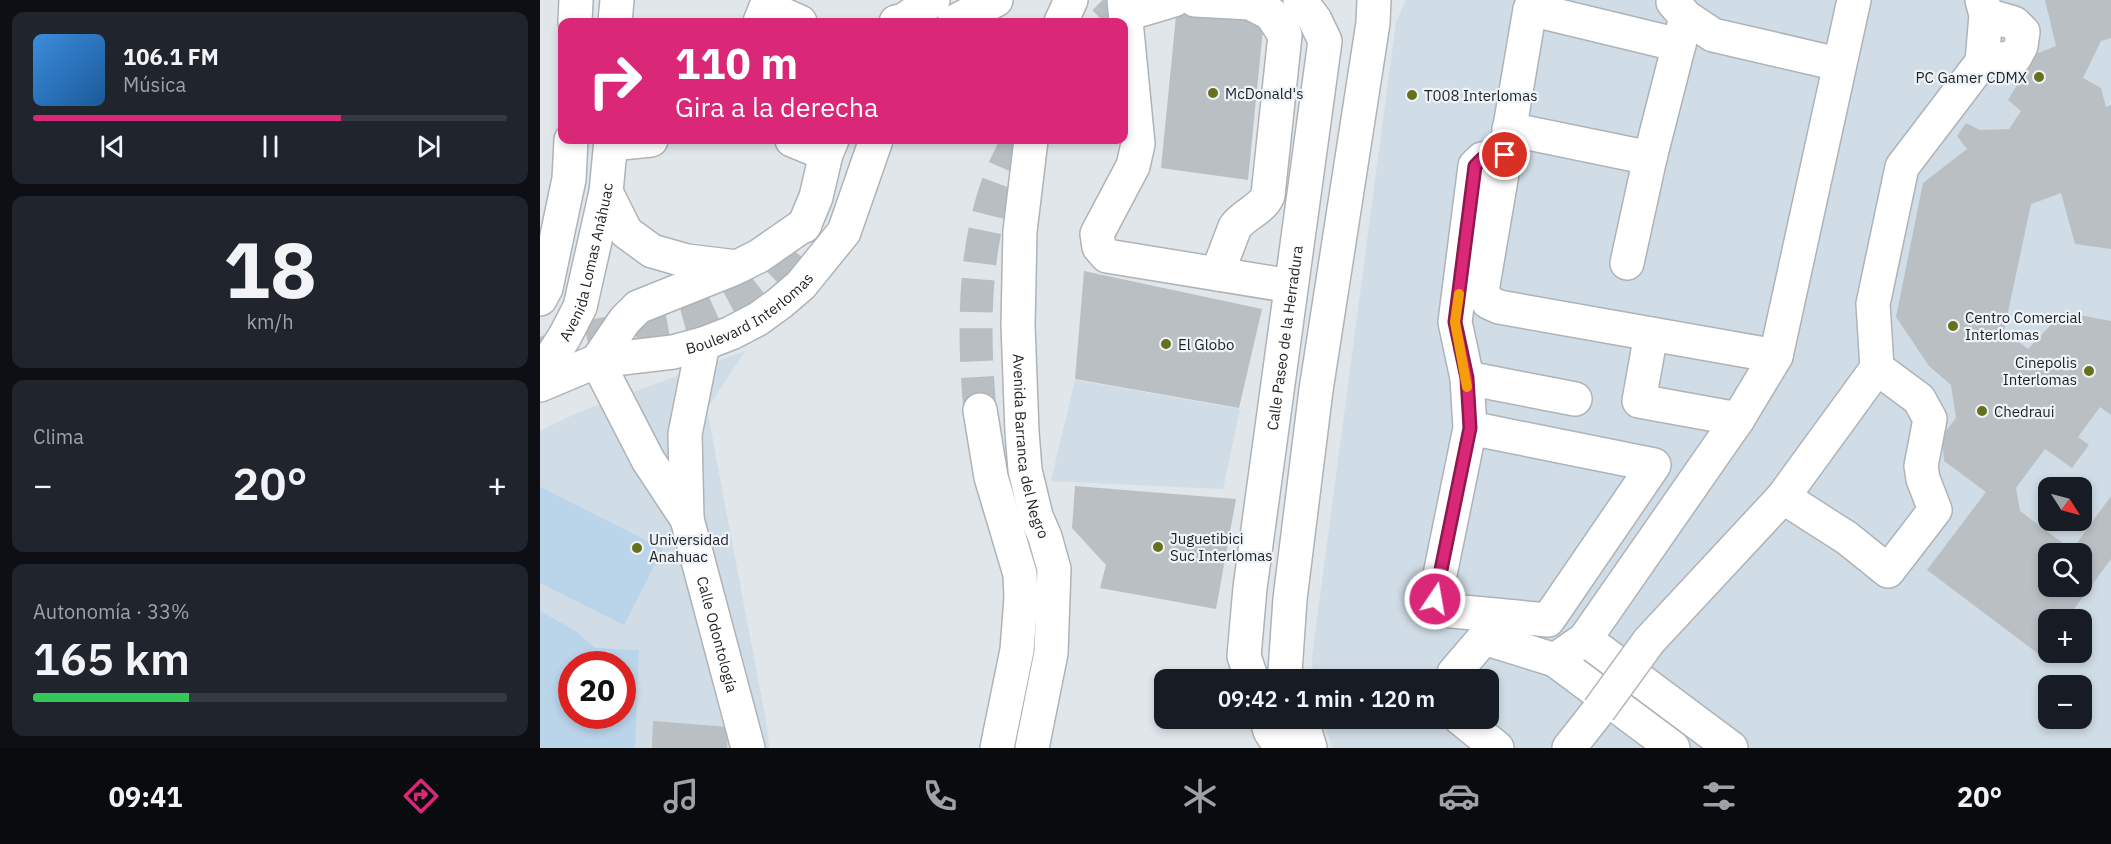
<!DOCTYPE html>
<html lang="es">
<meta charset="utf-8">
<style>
:root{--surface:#171b24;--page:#20242c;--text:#f1f3f6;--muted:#9ea1a6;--line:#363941;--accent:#db2777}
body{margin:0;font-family:"IBM Plex Sans",sans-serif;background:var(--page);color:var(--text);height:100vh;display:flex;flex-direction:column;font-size:22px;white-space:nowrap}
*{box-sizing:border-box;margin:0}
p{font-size:20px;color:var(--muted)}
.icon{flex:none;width:33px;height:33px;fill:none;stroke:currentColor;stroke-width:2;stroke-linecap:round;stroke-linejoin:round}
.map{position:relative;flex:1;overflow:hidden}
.drawer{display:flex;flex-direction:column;gap:12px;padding:12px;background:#0d0f14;width:540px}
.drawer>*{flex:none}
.hud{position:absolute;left:18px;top:18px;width:570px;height:126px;border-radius:12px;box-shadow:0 3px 9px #0003;background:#db2777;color:#fff;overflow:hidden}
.needle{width:39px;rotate:126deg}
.controls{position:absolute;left:1498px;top:477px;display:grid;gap:12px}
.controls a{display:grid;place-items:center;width:54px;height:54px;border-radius:12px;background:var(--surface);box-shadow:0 3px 9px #0003;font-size:30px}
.speed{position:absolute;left:18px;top:651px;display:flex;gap:12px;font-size:30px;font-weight:700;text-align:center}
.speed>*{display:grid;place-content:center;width:78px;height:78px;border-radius:50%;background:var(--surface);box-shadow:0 3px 9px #0003;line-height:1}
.speed .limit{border:9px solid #d22;background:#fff;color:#111}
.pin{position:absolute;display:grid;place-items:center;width:51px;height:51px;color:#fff;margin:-26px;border:3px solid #fff;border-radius:50%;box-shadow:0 2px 6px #0007}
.me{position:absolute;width:66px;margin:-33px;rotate:12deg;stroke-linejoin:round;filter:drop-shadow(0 0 4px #0008)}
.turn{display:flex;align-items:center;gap:21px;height:126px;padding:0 18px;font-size:27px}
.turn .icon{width:78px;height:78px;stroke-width:2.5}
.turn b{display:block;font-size:42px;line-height:51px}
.big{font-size:45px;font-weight:600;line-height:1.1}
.drawer .card{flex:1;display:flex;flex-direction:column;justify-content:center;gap:9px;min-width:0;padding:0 21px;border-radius:12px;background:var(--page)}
.drawer .dial{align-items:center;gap:0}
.dial b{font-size:78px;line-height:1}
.song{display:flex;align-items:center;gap:18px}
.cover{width:72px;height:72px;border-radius:9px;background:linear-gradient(135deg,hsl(210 70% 55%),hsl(210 70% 35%))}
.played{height:6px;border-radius:3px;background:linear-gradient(90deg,var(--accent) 65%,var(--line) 65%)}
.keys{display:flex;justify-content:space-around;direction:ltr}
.heat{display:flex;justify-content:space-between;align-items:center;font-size:33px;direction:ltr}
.charge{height:9px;border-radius:4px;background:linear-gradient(90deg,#34c759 33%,var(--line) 0)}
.trip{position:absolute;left:614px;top:669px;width:345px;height:60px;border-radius:12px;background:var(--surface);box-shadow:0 3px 9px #0003;font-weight:600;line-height:60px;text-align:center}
.tabs{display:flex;height:96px;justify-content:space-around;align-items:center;background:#090b0e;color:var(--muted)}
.tabs .icon{width:42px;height:42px}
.tabs .selected{color:var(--accent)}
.tabs b{font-size:27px;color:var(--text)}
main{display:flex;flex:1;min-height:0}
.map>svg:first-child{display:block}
</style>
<main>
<section class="drawer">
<div class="card">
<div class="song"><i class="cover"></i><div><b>106.1 FM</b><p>Música</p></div></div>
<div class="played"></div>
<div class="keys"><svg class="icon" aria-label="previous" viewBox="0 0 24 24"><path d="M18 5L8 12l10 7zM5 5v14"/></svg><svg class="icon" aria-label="pause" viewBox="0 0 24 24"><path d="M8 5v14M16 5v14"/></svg><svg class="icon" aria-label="next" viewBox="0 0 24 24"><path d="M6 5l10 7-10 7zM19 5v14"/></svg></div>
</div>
<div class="card dial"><b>18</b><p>km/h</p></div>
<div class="card"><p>Clima</p>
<div class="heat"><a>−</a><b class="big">20°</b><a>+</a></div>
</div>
<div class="card"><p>Autonomía · 33%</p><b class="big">165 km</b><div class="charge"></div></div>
</section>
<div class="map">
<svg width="1571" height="748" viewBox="0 0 1571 748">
<rect width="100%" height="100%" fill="#e0e6ea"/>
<path fill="#d0dce6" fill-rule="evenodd" d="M866 0H1571V748H793L781 719 948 718V680H773L772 657 856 22ZM1509 488H1542V520H1509ZM1509 554H1542V586H1509ZM1509 620H1542V652H1509ZM1509 686H1542V718H1509Z
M205 351 167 409 227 727 229 748H0V431L39 412ZM32 664H82V716H32Z
M535 380 700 409 683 489 511 481Z"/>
<path fill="#bad4ea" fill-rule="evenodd" d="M0 487 123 549 84 625 0 583Z
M0 611 34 630 55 648 99 650 95 748H0ZM32 664H82V716H32Z"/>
<path fill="#babfc4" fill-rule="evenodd" d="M1505 0H1571V38L1561 41 1543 78 1561 88 1566 107 1571 105V249L1535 244 1521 193 1491 204 1464 331 1488 349 1523 312 1571 321V415L1560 407 1538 437 1549 445 1532 468 1505 449 1476 488 1480 511 1532 550 1571 496V559L1526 620H1509V643L1500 655 1387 570 1446 492 1404 461 1402 436 1416 418 1411 385 1389 366 1356 317 1383 183 1427 149 1417 136 1426 123 1440 130 1469 129 1481 111 1468 100 1496 54 1516 46ZM1509 554H1542V586H1509Z
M637 6 724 19 708 180 621 168Z
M544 271 722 309 699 408 535 379Z
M535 486 696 499 676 609 560 588 566 565 532 528Z
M113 721 188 727 187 748H112Z"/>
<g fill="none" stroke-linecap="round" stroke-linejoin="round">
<path stroke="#b9bec2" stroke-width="33" stroke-dasharray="33 16" stroke-linecap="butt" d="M564 22 586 0
M1 355C41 334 83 331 126 323 183 313 237 278 264 226
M440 410C432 324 432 215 479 140"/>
<g stroke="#aeb3b8" stroke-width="36">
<g id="minor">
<path d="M584 0 598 144 593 166 557 234 559 247 567 256 751 286"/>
<path d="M655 0 710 3 731 14 745 35 728 195C722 210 704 214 695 227L677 274"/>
<path d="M1133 2 1146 17 1173 35 1298 64"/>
<path d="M587 14 634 0"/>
<path d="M220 22 226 7 260 22"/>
<path d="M1139 45 990 9 942 291 948 302 959 307 1236 356"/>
<path d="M1442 62 1475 57 1481 46 1483 32 1474 23 1446 15"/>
<path d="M969 129 1110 158"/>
<path d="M252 140 286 154"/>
<path d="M71 144 111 140"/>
<path d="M1087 263 1110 158 1146 17"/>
<path d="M1111 334 1099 401 1198 419"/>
<path id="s1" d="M163 344 145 434 147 519 208 748"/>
<path d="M57 361 108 460 147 519"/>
<path d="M927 378 1035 399"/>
<path d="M930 428 1114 465 1008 620 912 611 895 599 930 428 927 378 915 322 935 166 942 159 965 155"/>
<path d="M1243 497 1307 538 1348 571 1395 510 1383 479 1381 466 1390 419 1379 399 1337 368"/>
<path d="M1045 639 1191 748"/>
<path d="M1109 641 1243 497 1337 368 1333 304 1362 167 1442 62 1446 15 1442 0"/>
<path d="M1015 660 1133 748"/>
<path d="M914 680V673L944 638 1015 660 1045 639 1198 419 1236 356 1314 0"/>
<path d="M920 718 957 748"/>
<path d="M1029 748 1059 710"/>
</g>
</g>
<g stroke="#aeb3b8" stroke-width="36">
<g id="major">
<path d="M35 22 36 0"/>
<path d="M75 22 77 0"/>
<path d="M356 22 364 20 393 0"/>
<path d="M414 22 456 0"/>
<path d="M521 22 531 0"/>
<path id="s2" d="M491 140 480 231 478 325 482 432 485 470 496 516 505 537 514 569 511 653 492 748"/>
<path d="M66 192 86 232 112 251 147 261 197 267 219 256 265 224"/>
<path d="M264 226 276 197 286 154 292 140"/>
<path d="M0 299 6 288 29 179 31 140"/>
<path d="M57 361 85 320 98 307 193 269"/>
<path id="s3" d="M0 375 25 336 40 307 66 192 71 140"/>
<path id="s4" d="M0 385 57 361 133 352 163 344 191 333 218 319 240 303 261 285 304 232 336 140"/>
<path d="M440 410 451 477 480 574 481 598 477 650 457 748"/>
<path id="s5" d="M712 680 704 656 710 588 785 41 775 20 760 0"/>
<path d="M748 680 745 672 750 599 776 390 833 23 834 0"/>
<path d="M726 718 730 731 741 748"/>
<path d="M761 718 770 748"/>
</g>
</g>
<use href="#minor" stroke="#fff" stroke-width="33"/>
<use href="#major" stroke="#fff" stroke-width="33"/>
<g stroke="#aeb3b8" stroke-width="36" stroke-linecap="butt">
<path id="minor-bridge" d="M1059 710 1109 641"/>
</g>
<use href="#minor-bridge" stroke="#fff" stroke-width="33"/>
</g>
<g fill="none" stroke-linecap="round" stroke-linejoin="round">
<g stroke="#8e194d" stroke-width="15">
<path id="route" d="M895 599 930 428 927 378 915 322 935 166 942 159 965 155"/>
</g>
<use href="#route" stroke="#db2777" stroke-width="10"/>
<path stroke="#f59e0b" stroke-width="10" d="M919 294 915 322 927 387"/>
</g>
<g fill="#66711b" stroke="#edf3f8" stroke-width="2">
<circle cx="1499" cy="77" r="6"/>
<circle cx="673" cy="93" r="6"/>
<circle cx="872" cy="95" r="6"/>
<circle cx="1413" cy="326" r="6"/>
<circle cx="626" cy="344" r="6"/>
<circle cx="1549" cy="371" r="6"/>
<circle cx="1442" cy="411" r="6"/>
<circle cx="618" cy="547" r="6"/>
<circle cx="97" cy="548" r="6"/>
</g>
<g text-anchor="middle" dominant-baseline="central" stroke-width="4.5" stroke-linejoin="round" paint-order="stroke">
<g font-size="15" fill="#1e2022" stroke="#edf3f8" text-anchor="start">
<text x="1487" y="77" text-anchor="end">PC Gamer CDMX</text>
<text x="685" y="93">McDonald's</text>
<text x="884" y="95">T008 Interlomas</text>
<text x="1425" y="317">Centro Comercial<tspan x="1425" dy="17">Interlomas</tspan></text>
<text x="638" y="344">El Globo</text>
<text x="1537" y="362" text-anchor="end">Cinepolis<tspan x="1537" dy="17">Interlomas</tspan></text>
<text x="1454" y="411">Chedraui</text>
<text x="630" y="538">Juguetibici<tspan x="630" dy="17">Suc Interlomas</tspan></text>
<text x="109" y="539">Universidad<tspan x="109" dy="17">Anahuac</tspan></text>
</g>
<g font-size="15" fill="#1e2022" stroke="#edf3f8">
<text stroke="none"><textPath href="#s3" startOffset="124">Avenida Lomas Anáhuac</textPath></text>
<text stroke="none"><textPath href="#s4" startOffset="225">Boulevard Interlomas</textPath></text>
<text stroke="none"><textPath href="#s5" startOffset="346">Calle Paseo de la Herradura</textPath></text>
<text stroke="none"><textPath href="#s2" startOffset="308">Avenida Barranca del Negro</textPath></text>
<text stroke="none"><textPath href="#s1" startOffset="296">Calle Odontología</textPath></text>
</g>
</g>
</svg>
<div class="controls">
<a><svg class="needle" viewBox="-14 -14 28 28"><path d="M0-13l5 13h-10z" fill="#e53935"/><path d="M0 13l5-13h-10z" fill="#9ea1a6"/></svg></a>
<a><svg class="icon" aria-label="search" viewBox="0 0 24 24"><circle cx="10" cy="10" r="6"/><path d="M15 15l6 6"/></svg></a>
<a>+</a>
<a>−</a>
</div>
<div class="speed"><div class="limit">20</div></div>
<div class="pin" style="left:965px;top:155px;background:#d93025"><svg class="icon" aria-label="arrive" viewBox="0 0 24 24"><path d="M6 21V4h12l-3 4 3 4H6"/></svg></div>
<svg class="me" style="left:895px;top:599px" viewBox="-20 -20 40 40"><circle r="17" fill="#db2777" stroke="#fff" stroke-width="3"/><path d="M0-11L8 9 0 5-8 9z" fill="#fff"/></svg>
<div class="trip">09:42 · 1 min · 120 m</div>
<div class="hud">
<div class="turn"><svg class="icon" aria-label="right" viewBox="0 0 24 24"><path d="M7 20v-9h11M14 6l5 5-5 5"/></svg><div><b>110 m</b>Gira a la derecha</div></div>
</div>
</div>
</main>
<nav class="tabs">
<b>09:41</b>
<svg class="icon selected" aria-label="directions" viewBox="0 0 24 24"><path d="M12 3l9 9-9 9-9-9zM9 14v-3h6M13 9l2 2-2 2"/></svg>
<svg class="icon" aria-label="music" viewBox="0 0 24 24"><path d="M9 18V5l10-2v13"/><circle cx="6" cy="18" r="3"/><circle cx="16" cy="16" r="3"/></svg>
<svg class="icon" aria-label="phone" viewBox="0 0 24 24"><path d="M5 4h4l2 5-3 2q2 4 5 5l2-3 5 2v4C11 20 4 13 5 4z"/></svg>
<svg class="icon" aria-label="climate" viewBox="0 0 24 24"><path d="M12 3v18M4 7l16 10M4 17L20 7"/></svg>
<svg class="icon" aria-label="car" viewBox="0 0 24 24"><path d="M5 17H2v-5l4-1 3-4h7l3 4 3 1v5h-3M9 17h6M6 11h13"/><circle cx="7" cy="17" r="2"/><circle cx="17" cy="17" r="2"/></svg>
<svg class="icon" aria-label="filters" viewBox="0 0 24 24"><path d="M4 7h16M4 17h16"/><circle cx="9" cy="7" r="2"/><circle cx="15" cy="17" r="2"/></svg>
<b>20°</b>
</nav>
